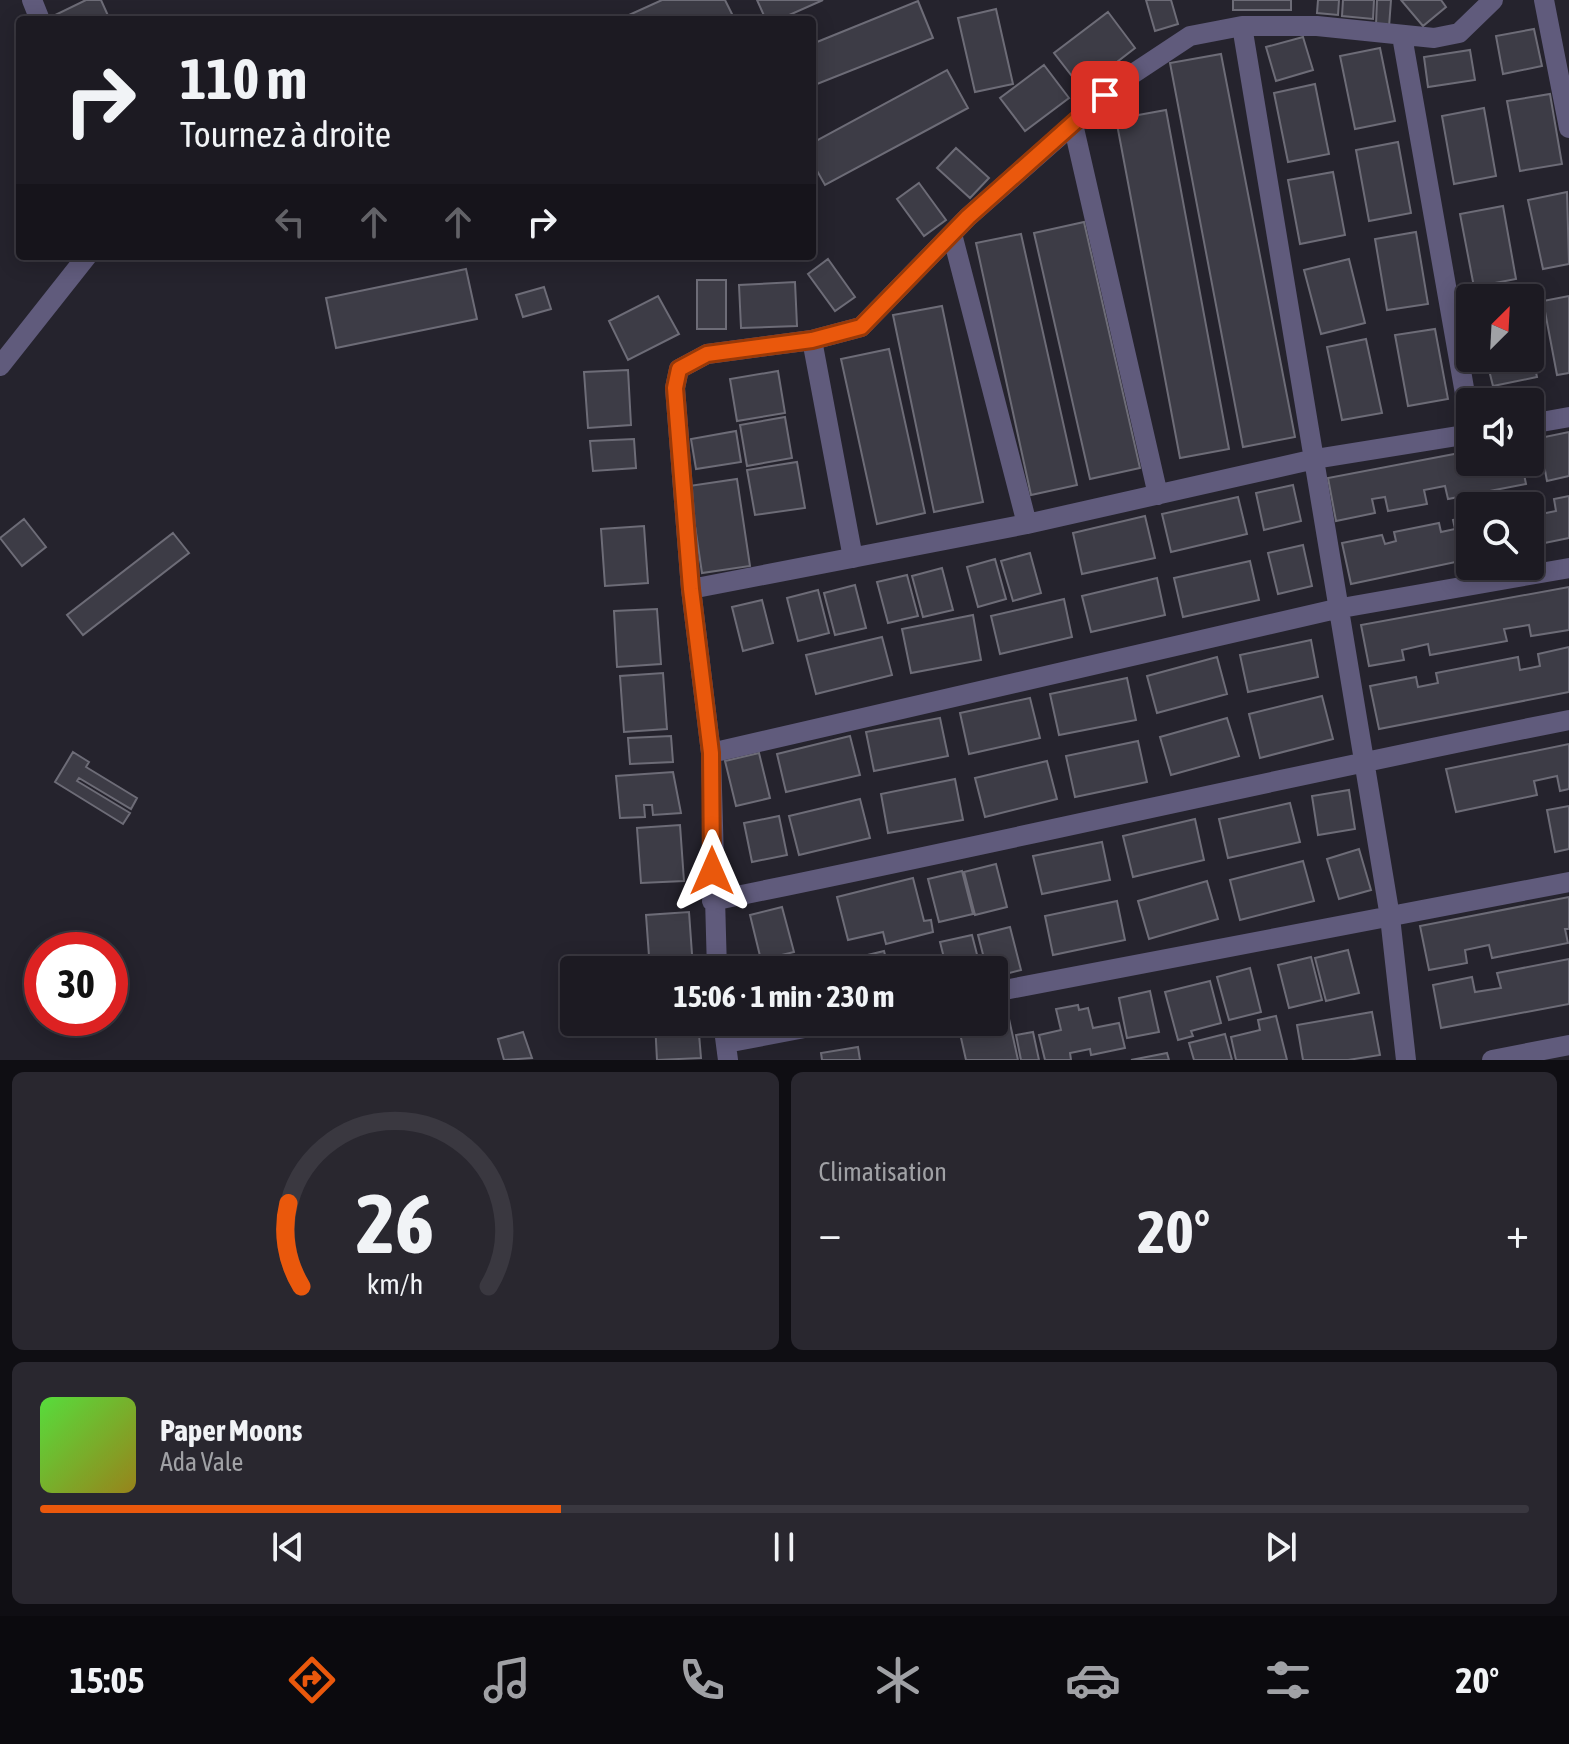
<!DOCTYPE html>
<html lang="fr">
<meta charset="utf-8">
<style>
:root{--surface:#1c1a22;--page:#29272f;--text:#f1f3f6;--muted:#a0a1a5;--line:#3a3840;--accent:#ea580c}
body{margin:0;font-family:"Asap Condensed",sans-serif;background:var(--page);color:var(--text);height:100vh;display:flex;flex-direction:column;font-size:30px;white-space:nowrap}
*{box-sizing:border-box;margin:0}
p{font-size:26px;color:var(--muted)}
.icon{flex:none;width:44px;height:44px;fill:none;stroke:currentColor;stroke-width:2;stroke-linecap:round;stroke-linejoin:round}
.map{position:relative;height:1060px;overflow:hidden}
.sheet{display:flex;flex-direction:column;gap:12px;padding:12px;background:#0f0e13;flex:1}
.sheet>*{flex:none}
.hud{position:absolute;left:16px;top:16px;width:800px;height:244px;border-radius:8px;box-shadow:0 4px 20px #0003,0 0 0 2px var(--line);background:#1c1a22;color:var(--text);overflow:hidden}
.needle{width:52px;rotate:24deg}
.buttons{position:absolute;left:1456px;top:284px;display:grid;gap:16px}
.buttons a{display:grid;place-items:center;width:88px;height:88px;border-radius:8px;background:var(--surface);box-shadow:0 4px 20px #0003,0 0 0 2px var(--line);font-size:40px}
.speed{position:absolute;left:24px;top:932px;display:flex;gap:16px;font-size:40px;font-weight:700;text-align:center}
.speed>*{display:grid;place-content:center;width:104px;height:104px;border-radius:50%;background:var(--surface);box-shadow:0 4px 20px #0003,0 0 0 2px var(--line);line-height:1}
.speed .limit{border:12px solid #d22;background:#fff;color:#111}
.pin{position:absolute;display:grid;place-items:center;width:68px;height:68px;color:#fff;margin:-34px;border-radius:16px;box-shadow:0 4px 12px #0006}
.me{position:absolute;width:88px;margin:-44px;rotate:0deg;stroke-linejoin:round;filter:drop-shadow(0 0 6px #0008)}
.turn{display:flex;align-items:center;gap:28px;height:168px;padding:0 32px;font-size:36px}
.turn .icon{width:104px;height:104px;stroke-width:2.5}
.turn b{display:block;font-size:56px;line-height:68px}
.lanes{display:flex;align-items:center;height:76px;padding:0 32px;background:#0003;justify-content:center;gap:40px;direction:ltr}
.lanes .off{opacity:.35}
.big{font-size:60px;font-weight:700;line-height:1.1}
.sheet .tile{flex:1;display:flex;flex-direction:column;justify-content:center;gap:12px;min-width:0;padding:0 28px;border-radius:12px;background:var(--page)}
.sheet .dial{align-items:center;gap:0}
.dial svg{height:208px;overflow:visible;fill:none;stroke:var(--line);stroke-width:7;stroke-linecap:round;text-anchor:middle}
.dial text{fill:var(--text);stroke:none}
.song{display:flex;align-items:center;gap:24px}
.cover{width:96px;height:96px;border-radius:12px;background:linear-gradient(135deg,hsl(110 70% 55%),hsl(50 70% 35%))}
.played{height:8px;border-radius:4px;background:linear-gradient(90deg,var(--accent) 35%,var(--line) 35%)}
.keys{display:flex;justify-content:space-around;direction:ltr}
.heat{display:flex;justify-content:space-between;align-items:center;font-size:44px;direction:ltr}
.sheet .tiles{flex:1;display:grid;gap:12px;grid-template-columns:1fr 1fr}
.tile:last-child{grid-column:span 2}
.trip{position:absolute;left:560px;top:956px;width:448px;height:80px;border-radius:8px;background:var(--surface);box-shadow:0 4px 20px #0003,0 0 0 2px var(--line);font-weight:700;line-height:80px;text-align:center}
.tab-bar{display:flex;height:128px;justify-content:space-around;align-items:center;background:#0b0a0e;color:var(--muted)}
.tab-bar .icon{width:56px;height:56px}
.tab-bar .on{color:var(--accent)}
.tab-bar b{font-size:36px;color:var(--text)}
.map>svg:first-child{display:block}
</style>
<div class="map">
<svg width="1569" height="1060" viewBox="0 0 1569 1060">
<rect width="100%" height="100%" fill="#25232d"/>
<path fill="#3d3c46" stroke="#6d6c77" stroke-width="2" d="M86 0H101L110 20H52L51 17Z
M662 0H725L735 20H618Z
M757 0H823L778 20H766Z
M1146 0H1171L1178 24 1155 31Z
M1233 0H1291V10H1233Z
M1318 0H1339L1338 15 1317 13Z
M1343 0H1374L1373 19 1342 16Z
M1377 0H1391L1389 27 1376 25Z
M1401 0H1441L1446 7 1423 26Z
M918 1 933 38 812 86V44Z
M996 9 1013 84 975 92 958 18Z
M1108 12 1135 48 1082 89 1054 53Z
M1534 29 1542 66 1503 74 1496 36Z
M1303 37 1313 70 1276 81 1266 47Z
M1380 48 1395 121 1355 129 1340 56Z
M1470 50 1475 80 1428 87 1424 57Z
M1221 54 1295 437 1243 447 1170 63Z
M1044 65 1069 98 1025 131 1000 98Z
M947 70 968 108 825 185 812 162V143Z
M1315 84 1329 154 1288 162 1274 93Z
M1550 94 1562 164 1520 171 1507 101Z
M1484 108 1496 176 1454 184 1442 116Z
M1166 110 1229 449 1180 458 1116 119Z
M1398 142 1411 213 1369 221 1356 150Z
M956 148 989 178 970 198 937 168Z
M1333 172 1345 235 1300 244 1288 180Z
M919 183 946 220 924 236 897 199Z
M1567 192 1569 264 1543 269 1528 200Z
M1503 206 1516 279 1474 287 1460 214Z
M1084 222 1140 468 1090 479 1034 233Z
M1416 232 1428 304 1387 310 1375 239Z
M1021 234 1077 485 1031 495 976 243Z
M828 259 855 297 835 311 808 274Z
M1349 259 1365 323 1321 334 1304 270Z
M466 269 477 319 336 348 326 298Z
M697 280H726V329H697Z
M795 282 797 326 741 328 739 285Z
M544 287 551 309 523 317 516 295Z
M658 296 679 334 628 360 609 321Z
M1569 296V373L1557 375 1543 301Z
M942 306 983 502 934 512 893 315Z
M1435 329 1448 399 1408 406 1395 335Z
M1366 339 1382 413 1342 420 1327 347Z
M1530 344 1537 377 1493 386 1486 358H1530Z
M889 349 925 513 877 524 841 359Z
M628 370 631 425 588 428 584 372Z
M778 371 785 413 737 421 730 379Z
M785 417 792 458 747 466 740 425Z
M736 431 741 462 696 469 691 439Z
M1569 432V476L1547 481 1544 465 1523 469 1526 484 1448 499 1445 486 1424 490 1427 504 1388 511 1385 497 1372 499 1375 513 1336 521 1328 478 1470 451V462H1530V440Z
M634 439 636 468 593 471 590 441Z
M797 462 805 508 755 515 747 470Z
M737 479 750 566 702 573 689 486Z
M1293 485 1301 521 1264 530 1256 493Z
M1569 496V538L1530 546V506H1519L1539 502 1541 514 1556 511 1554 499Z
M1238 497 1247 534 1171 552 1162 514Z
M1145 516 1155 558 1082 574 1073 533Z
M1470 516V559L1351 584 1342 543 1382 535 1385 544 1396 541 1394 532 1439 523 1441 532 1455 529 1453 520Z
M24 519 46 547 22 566 0 538Z
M644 526 648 583 605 586 601 529Z
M173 533 189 553 83 635 67 615Z
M1303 545 1312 586 1278 594 1268 553Z
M1030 553 1041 593 1013 601 1001 561Z
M995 559 1006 599 978 607 967 567Z
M1250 561 1259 600 1183 617 1174 578Z
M942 568 953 610 923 617 912 576Z
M907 575 918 616 888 623 877 582Z
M1157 578 1165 615 1091 632 1082 596Z
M855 585 866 628 835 635 824 593Z
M1569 587V630L1531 636 1529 625 1504 629 1507 641 1430 655 1428 644 1402 650 1404 660 1369 666 1361 625Z
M818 590 829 633 798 641 787 598Z
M1064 599 1072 637 1000 654 991 616Z
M762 600 773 643 743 651 732 607Z
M657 609 661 664 617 667 614 611Z
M973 615 981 660 911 673 902 629Z
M882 637 892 675 816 694 806 655Z
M1311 640 1318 677 1248 692 1240 655Z
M1569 647V692L1379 729 1370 686 1416 677 1418 687 1438 683 1436 673 1518 657 1520 670 1540 666 1538 654Z
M1217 657 1227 694 1157 713 1147 676Z
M663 673 667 729 624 732 620 676Z
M1127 678 1136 720 1059 735 1050 694Z
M1322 696 1333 739 1260 758 1249 714Z
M1030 698 1040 738 969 754 960 713Z
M940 718 948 756 874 771 866 732Z
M1227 718 1239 756 1171 775 1160 737Z
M671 736 673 762 630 764 628 738Z
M850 736 860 775 786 792 777 754Z
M1138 741 1147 782 1075 797 1066 756Z
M1569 744V789L1560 791 1557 776 1534 781 1537 795 1456 812 1446 769Z
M73 752 89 762 86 767 137 798 131 809 79 778 77 781 130 813 123 824 55 782Z
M759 753 770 798 736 806 725 761Z
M1047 761 1057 799 985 817 975 778Z
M673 772 681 813 653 815 652 805H644L645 817 620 818 616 776Z
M955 779 963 820 888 833 881 794Z
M1349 790 1355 829 1318 835 1312 796Z
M860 799 870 838 799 855 789 816Z
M1290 803 1300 842 1228 858 1219 819Z
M1569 806V849L1555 852 1547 810Z
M779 816 787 855 752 862 744 823Z
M1195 819 1204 860 1133 877 1123 836Z
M680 825 684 881 641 883 637 828Z
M1102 842 1110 880 1042 894 1033 856Z
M1359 849 1371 890 1339 899 1327 859Z
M1303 861 1314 901 1240 920 1230 880Z
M996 864 1007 907 975 915 964 872Z
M962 871 973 914 939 922 928 879Z
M913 878 924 921 931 920 933 932 886 944 883 932 848 940 837 897Z
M1207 881 1218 919 1149 939 1138 901Z
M1569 897V929H1565L1568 943 1492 958 1489 945 1465 950 1467 963 1429 970 1420 926Z
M1117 901 1125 940 1053 955 1045 916Z
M782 907 794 952 761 960 750 915Z
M689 912 693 968 650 970 646 915Z
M1010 927 1021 970 994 977V970H987L978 935Z
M972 935 981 970H947L940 942Z
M1348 950 1359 993 1326 1001 1315 958Z
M884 951 889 970H854L851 959Z
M1311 957 1322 1000 1289 1008 1278 965Z
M1569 959V1004L1441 1028 1433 985 1472 977 1475 992 1501 988 1497 973Z
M829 960 832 970H796V968Z
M1250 968 1261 1012 1229 1020 1217 977Z
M1210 981 1221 1023 1191 1031 1193 1036 1178 1040 1165 992Z
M1150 991 1159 1032 1127 1038 1119 998Z
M1078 1005 1079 1010 1088 1008 1093 1028 1119 1023 1125 1048 1091 1055 1090 1049 1070 1053 1071 1060H1045L1039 1035 1061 1030 1056 1009Z
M1372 1012 1380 1055 1348 1060H1303L1297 1025Z
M1276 1016 1287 1060H1236L1231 1037 1260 1030 1258 1020Z
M1009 1019 1018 1060H966L959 1029Z
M655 1022H698L701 1058 657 1060Z
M523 1032 532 1058 504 1060 498 1039Z
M1033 1032 1039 1060H1021L1016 1035Z
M1225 1034 1232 1060H1194L1189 1043Z
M858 1047 860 1060H822L821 1053Z
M1167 1053 1169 1060H1131Z"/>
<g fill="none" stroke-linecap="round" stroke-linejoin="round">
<path stroke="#605b7c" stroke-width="20" d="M32 0 40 20
M1544 0 1569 128
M1242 26 1390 917 1406 1060
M1402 36 1470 422
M1073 124 1158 495
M952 234 1027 524
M812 340 853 558
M0 366 87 256
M1530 424 1569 417
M691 589 1027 524 1315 459 1470 434
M711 753 1336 609 1569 568
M712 901C999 843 1283 777 1569 720
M717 970 711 753 691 589 675 388 679 369 707 354 812 340 861 327 968 217 1122 81 1190 36 1242 26H1317L1434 38 1459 33 1493 0
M994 992 1569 882
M723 1022 728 1060
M726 1043 836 1022
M1492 1060 1569 1045"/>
</g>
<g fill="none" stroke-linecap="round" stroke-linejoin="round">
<g stroke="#983908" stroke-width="20">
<path id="route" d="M712 871 711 753 691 589 675 388 679 369 707 354 812 340 861 327 968 217 1105 95"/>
</g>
<use href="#route" stroke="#ea580c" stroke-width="14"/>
</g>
</svg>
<div class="buttons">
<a><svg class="needle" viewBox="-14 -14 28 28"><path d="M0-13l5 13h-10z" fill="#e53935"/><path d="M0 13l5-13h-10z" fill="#a0a1a5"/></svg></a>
<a><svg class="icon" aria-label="sound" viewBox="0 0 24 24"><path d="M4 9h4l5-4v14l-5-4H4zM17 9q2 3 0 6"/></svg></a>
<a><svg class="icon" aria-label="search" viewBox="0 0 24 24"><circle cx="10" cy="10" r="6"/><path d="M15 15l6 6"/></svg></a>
</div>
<div class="speed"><div class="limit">30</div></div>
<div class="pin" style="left:1105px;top:95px;background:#d93025"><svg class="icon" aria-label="arrive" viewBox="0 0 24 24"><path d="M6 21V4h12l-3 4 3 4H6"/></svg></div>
<svg class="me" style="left:712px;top:871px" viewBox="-20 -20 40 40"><path d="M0-17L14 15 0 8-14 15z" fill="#ea580c" stroke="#fff" stroke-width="4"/></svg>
<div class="trip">15:06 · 1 min · 230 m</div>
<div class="hud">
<div class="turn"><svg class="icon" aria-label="right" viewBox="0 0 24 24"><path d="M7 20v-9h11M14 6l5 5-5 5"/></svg><div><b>110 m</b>Tournez à droite</div></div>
<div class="lanes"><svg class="icon off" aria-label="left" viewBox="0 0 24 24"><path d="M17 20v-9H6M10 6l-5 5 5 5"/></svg><svg class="icon off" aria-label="ahead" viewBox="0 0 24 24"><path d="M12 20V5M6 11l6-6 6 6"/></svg><svg class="icon off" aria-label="ahead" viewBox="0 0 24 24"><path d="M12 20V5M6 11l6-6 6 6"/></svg><svg class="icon" aria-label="right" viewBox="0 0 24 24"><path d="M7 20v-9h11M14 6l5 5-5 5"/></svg></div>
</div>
</div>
<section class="sheet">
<div class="tiles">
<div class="tile dial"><svg viewBox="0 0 100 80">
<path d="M14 69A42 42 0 1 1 86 69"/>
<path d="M14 69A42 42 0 0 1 9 37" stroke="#ea580c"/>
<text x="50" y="56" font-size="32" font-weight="700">26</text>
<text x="50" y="72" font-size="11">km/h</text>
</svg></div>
<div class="tile"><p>Climatisation</p>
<div class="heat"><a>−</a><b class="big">20°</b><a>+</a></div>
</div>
<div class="tile">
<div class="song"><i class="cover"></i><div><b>Paper Moons</b><p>Ada Vale</p></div></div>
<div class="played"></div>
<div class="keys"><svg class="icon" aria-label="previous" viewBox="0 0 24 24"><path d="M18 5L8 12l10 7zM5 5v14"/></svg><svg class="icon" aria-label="pause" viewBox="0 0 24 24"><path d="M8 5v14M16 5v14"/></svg><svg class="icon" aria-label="next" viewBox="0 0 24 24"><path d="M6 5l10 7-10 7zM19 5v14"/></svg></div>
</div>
</div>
</section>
<nav class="tab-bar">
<b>15:05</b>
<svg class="icon on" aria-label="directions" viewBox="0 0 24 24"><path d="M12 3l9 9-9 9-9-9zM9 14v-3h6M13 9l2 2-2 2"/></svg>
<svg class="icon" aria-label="music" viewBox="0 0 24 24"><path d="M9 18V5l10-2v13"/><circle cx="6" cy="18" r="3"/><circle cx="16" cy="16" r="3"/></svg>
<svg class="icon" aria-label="phone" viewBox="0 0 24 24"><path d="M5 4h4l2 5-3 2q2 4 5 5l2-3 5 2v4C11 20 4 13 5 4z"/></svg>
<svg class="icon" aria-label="climate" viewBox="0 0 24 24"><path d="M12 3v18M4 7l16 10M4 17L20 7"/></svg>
<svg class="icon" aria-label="car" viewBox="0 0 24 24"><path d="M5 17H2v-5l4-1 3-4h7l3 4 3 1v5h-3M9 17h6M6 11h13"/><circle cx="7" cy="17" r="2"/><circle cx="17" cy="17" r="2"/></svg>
<svg class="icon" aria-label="filters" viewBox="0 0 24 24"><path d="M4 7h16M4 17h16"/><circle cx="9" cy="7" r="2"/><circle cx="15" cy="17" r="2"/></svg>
<b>20°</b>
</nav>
